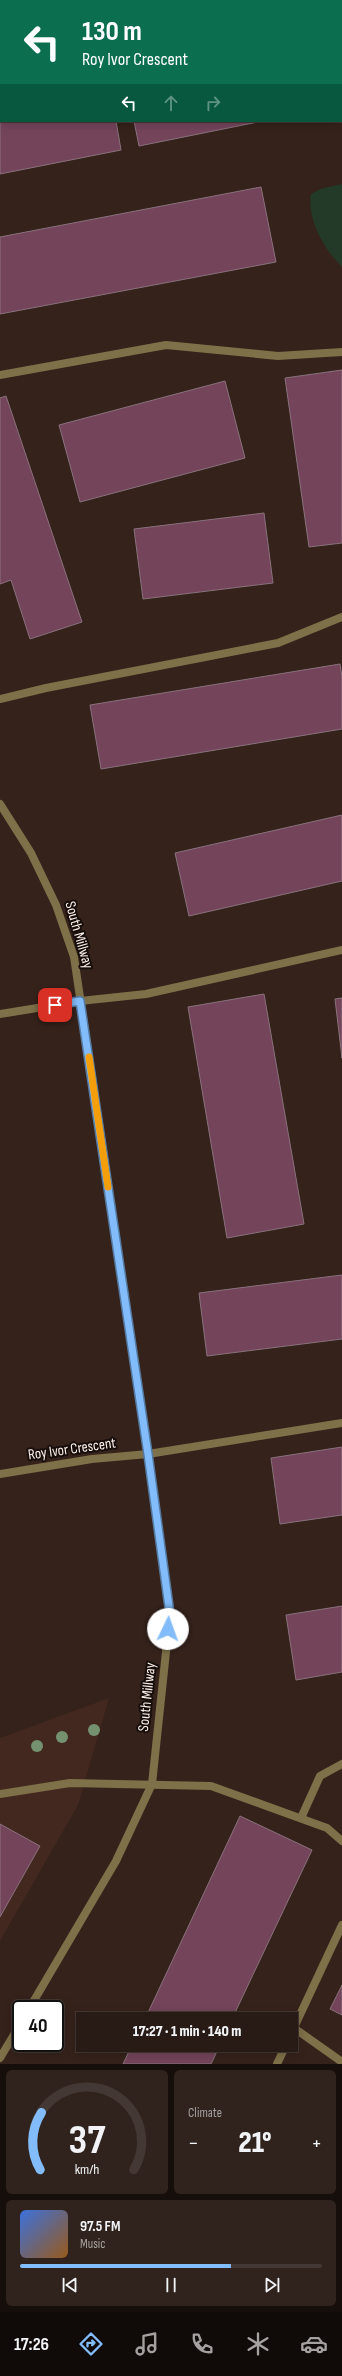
<!DOCTYPE html>
<meta charset="utf-8">
<style>
:root{--surface:#281a14;--page:#30231d;--text:#f1f3f6;--muted:#a5a1a0;--line:#443834;--accent:#82bcfa}
body{margin:0;font-family:"Sofia Sans Condensed",sans-serif;background:var(--page);color:var(--text);height:100vh;display:flex;flex-direction:column;font-size:15px;white-space:nowrap}
*{box-sizing:border-box;margin:0}
p{font-size:13px;color:var(--muted)}
.icon{flex:none;width:22px;height:22px;fill:none;stroke:currentColor;stroke-width:2;stroke-linecap:round;stroke-linejoin:round}
.map{position:relative;height:2064px;overflow:hidden}
.details{display:flex;flex-direction:column;gap:6px;padding:6px;background:#160e0b;flex:1}
.details>*{flex:none}
.banner{position:absolute;left:0px;top:0px;width:342px;height:122px;box-shadow:0 2px 10px #0003,0 0 0 1px var(--line);background:#0b6e4f;color:#fff;overflow:hidden}
.speed{position:absolute;left:12px;top:2000px;display:flex;gap:8px;font-size:20px;font-weight:700;text-align:center}
.speed>*{display:grid;place-content:center;width:52px;height:52px;border-radius:50%;background:var(--surface);box-shadow:0 2px 10px #0003,0 0 0 1px var(--line);line-height:1}
.speed .limit{border:2px solid #111;border-radius:6px;background:#fff;color:#111}
.pin{position:absolute;display:grid;place-items:center;width:34px;height:34px;color:#fff;margin:-17px;border-radius:8px;box-shadow:0 2px 6px #0006}
.me{position:absolute;width:44px;margin:-22px;rotate:3deg;stroke-linejoin:round;filter:drop-shadow(0 0 3px #0008)}
.turn{display:flex;align-items:center;gap:14px;height:84px;padding:0 16px;font-size:18px}
.turn .icon{width:52px;height:52px;stroke-width:2.5}
.turn b{display:block;font-size:28px;line-height:34px}
.lanes{display:flex;align-items:center;height:38px;padding:0 16px;background:#0003;justify-content:center;gap:20px;direction:ltr}
.lanes .off{opacity:.35}
.big{font-size:30px;font-weight:800;line-height:1.1}
.details .card{flex:1;display:flex;flex-direction:column;justify-content:center;gap:6px;min-width:0;padding:0 14px;border-radius:6px;background:var(--page)}
.details .dial{align-items:center;gap:0}
.dial svg{height:104px;overflow:visible;fill:none;stroke:var(--line);stroke-width:7;stroke-linecap:round;text-anchor:middle}
.dial text{fill:var(--text);stroke:none}
.song{display:flex;align-items:center;gap:12px}
.cover{width:48px;height:48px;border-radius:6px;background:linear-gradient(135deg,hsl(220 70% 55%),hsl(30 70% 35%))}
.played{height:4px;border-radius:2px;background:linear-gradient(90deg,var(--accent) 70%,var(--line) 70%)}
.keys{display:flex;justify-content:space-around;direction:ltr}
.heat{display:flex;justify-content:space-between;align-items:center;font-size:22px;direction:ltr}
.details .tiles{flex:1;display:grid;gap:6px;grid-template-columns:1fr 1fr}
.card:last-child{grid-column:span 2}
.trip{position:absolute;left:76px;top:2012px;width:222px;height:40px;border-radius:0px;background:var(--surface);box-shadow:0 2px 10px #0003,0 0 0 1px var(--line);font-weight:800;line-height:40px;text-align:center}
.menu{display:flex;height:64px;justify-content:space-around;align-items:center;background:#100a08;color:var(--muted)}
.menu .icon{width:28px;height:28px}
.menu .active{color:var(--accent)}
.menu b{font-size:18px;color:var(--text)}
.map>svg:first-child{display:block}
</style>
<div class="map">
<svg width="342" height="2064" viewBox="0 0 342 2064">
<rect width="100%" height="100%" fill="#35221b"/>
<path fill="#42281e" d="M109 1698 78 1805 0 1941V1738Z"/>
<path fill="#223a27" d="M342 184V267C324 249 307 220 311 194L320 189Z"/>
<path fill="#74445b" stroke="#89727c" d="M341 75 342 80 341 106Z
M0 98 1 121H116L121 150 0 174Z
M134 121H263L139 146Z
M261 187 276 262 0 314V237Z
M342 370V543L309 547 285 378Z
M225 381 245 458 80 502 59 425Z
M6 396 82 622 30 639 11 580 0 584V398Z
M264 513 273 583 143 599 134 529Z
M340 664 342 677V729L101 769 90 705Z
M342 815V881L189 916 175 853Z
M264 994 304 1224 227 1238 188 1007Z
M342 998V1058L335 999Z
M342 1275V1339L207 1356 199 1293Z
M342 1447V1515L280 1524 271 1458Z
M342 1606V1672L296 1680 286 1615Z
M240 1816 312 1850 232 2019H145Z
M0 1824 40 1846 0 1917Z
M342 1985V2015L330 2009Z
M132 2045H220L211 2064H123Z"/>
<g fill="none" stroke-linecap="round" stroke-linejoin="round">
<path stroke="#7e7048" stroke-width="8" d="M195 1 197 0
M0 55H1
M0 375 166 345 278 356 342 352
M0 699 46 688 278 643 342 617
M80 1001 146 994 342 950
M148 1454 342 1423
M0 1794 70 1783 211 1786 327 1828 342 1841
M301 1818 320 1776 342 1764
M294 2028 342 2062
M291 2034 342 1925
M277 2064 286 2045"/>
<path stroke="#7e7048" stroke-width="8" d="M0 1014 80 1001
M0 1474 92 1459 148 1454"/>
<path stroke="#7e7048" stroke-width="8" d="M0 804 31 853 56 905 74 957 148 1454 170 1614 152 1784 116 1861 29 2009
M0 2058 21 2023"/>
</g>
<g fill="#749270">
<circle cx="94" cy="1730" r="6"/>
<circle cx="62" cy="1737" r="6"/>
<circle cx="37" cy="1746" r="6"/>
</g>
<g fill="none" stroke-linecap="round" stroke-linejoin="round">
<g stroke="#547aa2" stroke-width="10">
<path id="route" d="M55 1005 80 1001 148 1454 170 1614 168 1629"/>
</g>
<use href="#route" stroke="#82bcfa" stroke-width="7"/>
<path stroke="#f59e0b" stroke-width="7" d="M89 1057 108 1187"/>
</g>
<g text-anchor="middle" dominant-baseline="central" stroke-width="4" stroke-linejoin="round" paint-order="stroke">
<g font-size="15" fill="#fdf0ea" stroke="#170e0b">
<text transform="translate(79 935) rotate(74)">South Millway</text>
<text transform="translate(72 1449) rotate(-8)">Roy Ivor Crescent</text>
<text transform="translate(147 1697) rotate(-84)">South Millway</text>
</g>
</g>
</svg>
<div class="speed"><div class="limit">40</div></div>
<div class="pin" style="left:55px;top:1005px;background:#d93025"><svg class="icon" aria-label="arrive" viewBox="0 0 24 24"><path d="M6 21V4h12l-3 4 3 4H6"/></svg></div>
<svg class="me" style="left:168px;top:1629px" viewBox="-20 -20 40 40"><circle r="19" fill="#fff"/><path d="M0-13L10 11 0 6-10 11z" fill="#82bcfa"/></svg>
<div class="trip">17:27 · 1 min · 140 m</div>
<div class="banner">
<div class="turn"><svg class="icon" aria-label="left" viewBox="0 0 24 24"><path d="M17 20v-9H6M10 6l-5 5 5 5"/></svg><div><b>130 m</b>Roy Ivor Crescent</div></div>
<div class="lanes"><svg class="icon" aria-label="left" viewBox="0 0 24 24"><path d="M17 20v-9H6M10 6l-5 5 5 5"/></svg><svg class="icon off" aria-label="ahead" viewBox="0 0 24 24"><path d="M12 20V5M6 11l6-6 6 6"/></svg><svg class="icon off" aria-label="right" viewBox="0 0 24 24"><path d="M7 20v-9h11M14 6l5 5-5 5"/></svg></div>
</div>
</div>
<section class="details">
<div class="tiles">
<div class="card dial"><svg viewBox="0 0 100 80">
<path d="M14 69A42 42 0 1 1 86 69"/>
<path d="M14 69A42 42 0 0 1 15 25" stroke="#82bcfa"/>
<text x="50" y="56" font-size="32" font-weight="700">37</text>
<text x="50" y="72" font-size="11">km/h</text>
</svg></div>
<div class="card"><p>Climate</p>
<div class="heat"><a>−</a><b class="big">21°</b><a>+</a></div>
</div>
<div class="card">
<div class="song"><i class="cover"></i><div><b>97.5 FM</b><p>Music</p></div></div>
<div class="played"></div>
<div class="keys"><svg class="icon" aria-label="previous" viewBox="0 0 24 24"><path d="M18 5L8 12l10 7zM5 5v14"/></svg><svg class="icon" aria-label="pause" viewBox="0 0 24 24"><path d="M8 5v14M16 5v14"/></svg><svg class="icon" aria-label="next" viewBox="0 0 24 24"><path d="M6 5l10 7-10 7zM19 5v14"/></svg></div>
</div>
</div>
</section>
<nav class="menu">
<b>17:26</b>
<svg class="icon active" aria-label="directions" viewBox="0 0 24 24"><path d="M12 3l9 9-9 9-9-9zM9 14v-3h6M13 9l2 2-2 2"/></svg>
<svg class="icon" aria-label="music" viewBox="0 0 24 24"><path d="M9 18V5l10-2v13"/><circle cx="6" cy="18" r="3"/><circle cx="16" cy="16" r="3"/></svg>
<svg class="icon" aria-label="phone" viewBox="0 0 24 24"><path d="M5 4h4l2 5-3 2q2 4 5 5l2-3 5 2v4C11 20 4 13 5 4z"/></svg>
<svg class="icon" aria-label="climate" viewBox="0 0 24 24"><path d="M12 3v18M4 7l16 10M4 17L20 7"/></svg>
<svg class="icon" aria-label="car" viewBox="0 0 24 24"><path d="M5 17H2v-5l4-1 3-4h7l3 4 3 1v5h-3M9 17h6M6 11h13"/><circle cx="7" cy="17" r="2"/><circle cx="17" cy="17" r="2"/></svg>
</nav>
